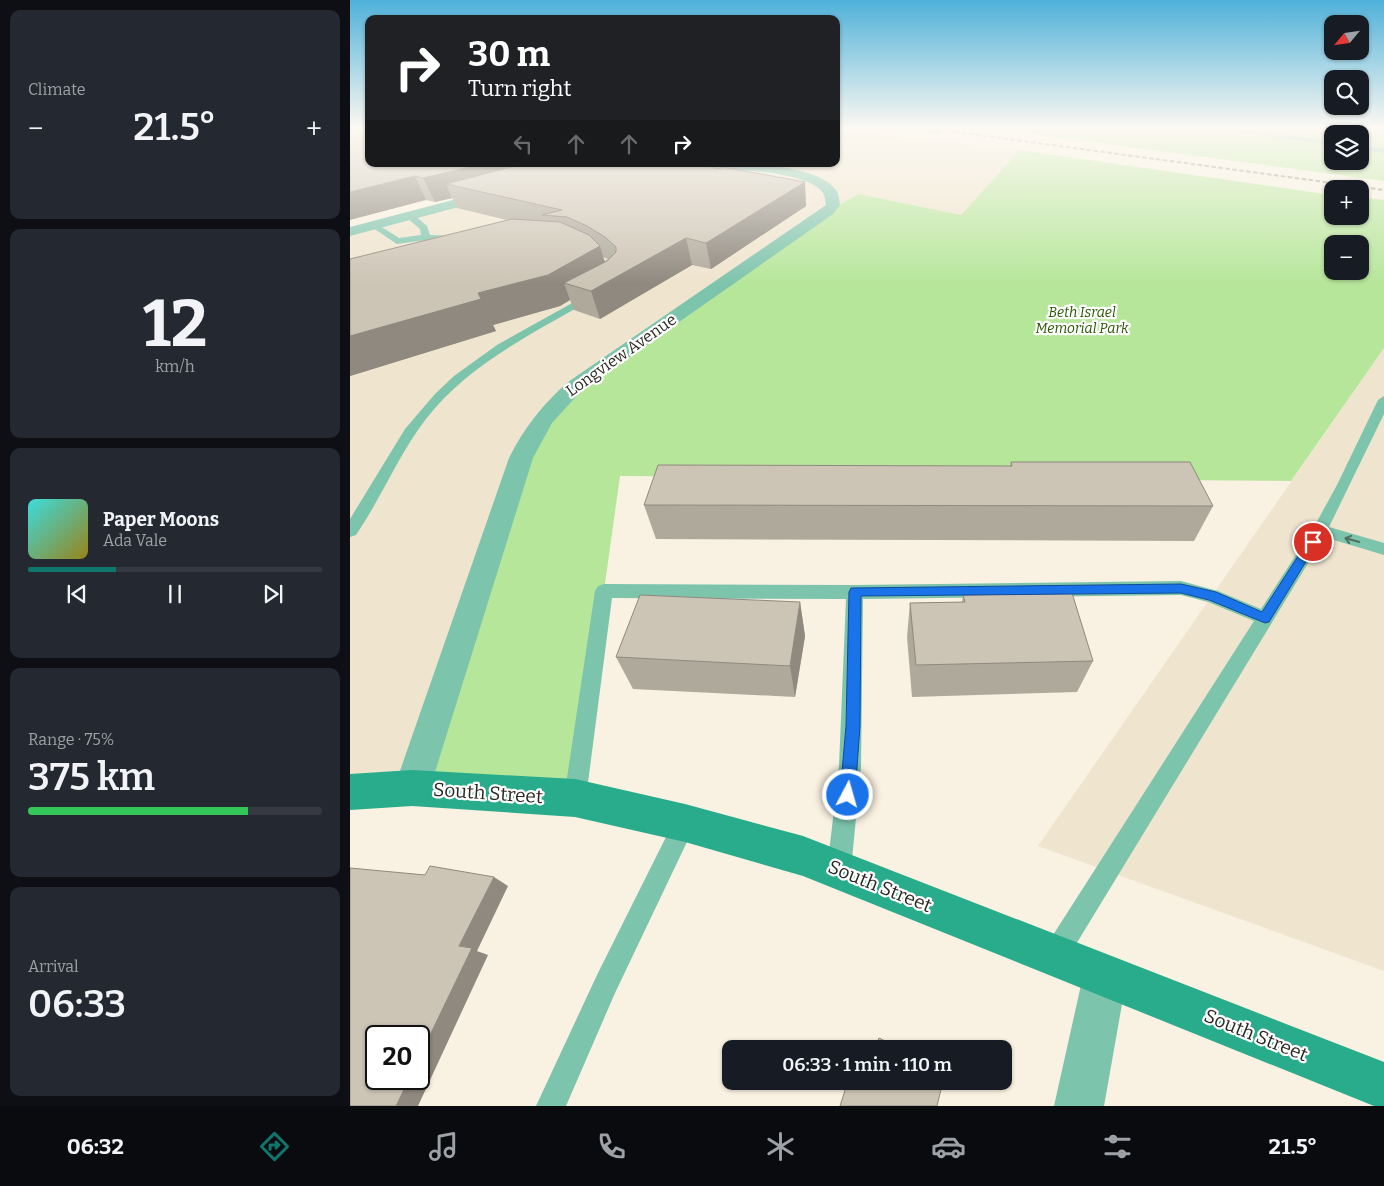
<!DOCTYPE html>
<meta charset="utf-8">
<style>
:root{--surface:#171b24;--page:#242831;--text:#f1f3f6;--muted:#9ea1a6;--line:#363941;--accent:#0f766e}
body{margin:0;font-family:Bitter,serif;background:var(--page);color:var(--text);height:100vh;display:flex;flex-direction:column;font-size:19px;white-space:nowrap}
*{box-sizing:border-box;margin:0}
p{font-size:16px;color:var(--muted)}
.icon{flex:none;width:28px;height:28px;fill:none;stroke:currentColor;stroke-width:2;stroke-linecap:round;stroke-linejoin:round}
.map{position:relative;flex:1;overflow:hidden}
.side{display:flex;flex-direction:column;gap:10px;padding:10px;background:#0d0f14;width:350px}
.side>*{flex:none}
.guide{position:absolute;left:15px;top:15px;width:475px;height:152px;border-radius:10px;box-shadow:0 1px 4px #0004;background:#202124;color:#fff;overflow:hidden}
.needle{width:32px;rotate:241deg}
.tools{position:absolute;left:974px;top:15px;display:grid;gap:10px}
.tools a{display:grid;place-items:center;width:45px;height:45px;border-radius:10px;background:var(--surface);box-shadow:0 1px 4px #0004;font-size:25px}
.speed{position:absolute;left:15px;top:1025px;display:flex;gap:10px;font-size:25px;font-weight:700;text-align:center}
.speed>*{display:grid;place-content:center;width:65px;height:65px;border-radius:50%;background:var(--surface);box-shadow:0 1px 4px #0004;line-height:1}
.speed .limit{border:2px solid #111;border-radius:8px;background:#fff;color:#111}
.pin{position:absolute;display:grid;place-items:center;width:42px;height:42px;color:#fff;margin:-21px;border:2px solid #fff;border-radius:50%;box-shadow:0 1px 5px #0007}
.me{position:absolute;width:55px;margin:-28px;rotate:6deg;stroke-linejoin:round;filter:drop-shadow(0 0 4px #0008)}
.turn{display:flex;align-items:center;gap:18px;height:105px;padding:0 20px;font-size:22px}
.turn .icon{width:65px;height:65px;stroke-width:2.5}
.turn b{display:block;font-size:35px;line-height:42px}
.lanes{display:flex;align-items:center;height:48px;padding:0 20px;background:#0003;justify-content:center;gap:25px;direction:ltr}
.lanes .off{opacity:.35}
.big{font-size:38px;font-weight:600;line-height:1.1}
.side .card{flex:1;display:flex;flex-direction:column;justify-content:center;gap:8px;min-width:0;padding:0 18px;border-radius:10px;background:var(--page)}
.side .dial{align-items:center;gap:0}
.dial b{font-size:65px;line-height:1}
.song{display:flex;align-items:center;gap:15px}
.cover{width:60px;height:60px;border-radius:8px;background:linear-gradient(135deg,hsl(180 70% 55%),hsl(50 70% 35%))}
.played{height:5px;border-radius:2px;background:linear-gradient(90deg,var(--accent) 30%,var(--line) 30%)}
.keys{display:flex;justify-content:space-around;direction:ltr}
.heat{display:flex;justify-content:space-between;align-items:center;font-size:28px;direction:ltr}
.charge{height:8px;border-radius:4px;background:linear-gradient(90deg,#34c759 75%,var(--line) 0)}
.trip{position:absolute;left:372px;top:1040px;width:290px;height:50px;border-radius:10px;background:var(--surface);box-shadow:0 1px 4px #0004;font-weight:600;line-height:50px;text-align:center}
.tabs{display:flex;height:80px;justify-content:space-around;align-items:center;background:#090b0e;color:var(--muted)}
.tabs .icon{width:35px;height:35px}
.tabs .current{color:var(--accent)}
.tabs b{font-size:22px;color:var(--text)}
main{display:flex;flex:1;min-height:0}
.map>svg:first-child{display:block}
</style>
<main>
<section class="side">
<div class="card"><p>Climate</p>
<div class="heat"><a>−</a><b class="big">21.5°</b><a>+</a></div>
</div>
<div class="card dial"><b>12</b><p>km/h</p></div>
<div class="card">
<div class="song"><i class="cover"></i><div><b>Paper Moons</b><p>Ada Vale</p></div></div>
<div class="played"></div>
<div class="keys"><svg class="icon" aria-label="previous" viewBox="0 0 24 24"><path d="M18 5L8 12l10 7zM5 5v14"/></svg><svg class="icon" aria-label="pause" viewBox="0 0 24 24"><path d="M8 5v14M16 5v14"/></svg><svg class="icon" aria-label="next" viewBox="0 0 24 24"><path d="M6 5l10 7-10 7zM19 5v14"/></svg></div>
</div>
<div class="card"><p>Range · 75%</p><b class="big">375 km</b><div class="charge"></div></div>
<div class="card"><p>Arrival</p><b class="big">06:33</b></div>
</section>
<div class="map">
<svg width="1034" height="1106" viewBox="0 0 1034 1106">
<rect width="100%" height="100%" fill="#f9f1e1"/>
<path fill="#efe4ce" d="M486 129 670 150 611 215 509 194 225 386 62 788 0 792V232L256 164H486Z
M1034 348V971L688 846Z"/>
<path fill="#b6e69a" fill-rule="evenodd" d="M645 129H1034V181ZM982 134H1010V161H982Z
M670 150 982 195V216H1010V197L1034 200V348L941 481 270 476 225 798 62 788 171 458 203 406 478 211 509 194 611 215ZM982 244H1010V271H982Z"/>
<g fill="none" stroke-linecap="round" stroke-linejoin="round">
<path fill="#7dc4ad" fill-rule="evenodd" d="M864 129H886L982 141V145Z
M1010 145 1034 149V153L1010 149Z
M57 214H63L77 226 80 235 107 236 111 239 107 242 76 240 47 244 20 226 27 224 49 238 71 235 70 229 57 218Z
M242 292 246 293 247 295 246 297C187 331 118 364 76 419 52 450 36 487 15 521L6 535 0 537V519L55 429 85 394 104 376 147 345Z
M1034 396V414L979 527 1034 543V555L974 537 714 964 705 968 696 964 692 955 696 946 904 621 858 602 831 595 513 599 511 766 501 870 497 878 489 882 481 878 477 870 489 766 496 599 262 598 236 798 233 806 225 809 217 806 214 798 245 591 248 586 254 584 505 585 831 581 868 591 911 609 964 527 987 485 1028 400Z
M335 812 343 815 346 823 265 993 216 1106H186L247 975 327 815Z"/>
<path fill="#7dc4ad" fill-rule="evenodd" d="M350 164C382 162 465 162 486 190 489 194 489 200 490 205L483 214 232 390 202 423 183 458 80 788 75 801 62 806 49 801 44 788 159 458C174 428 193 404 218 382L476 205C475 201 475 196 473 193 459 171 381 169 356 168Z
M141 190 148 194 146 197 0 236V227Z
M755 954 771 960 777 976 754 1106H704L733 976 739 960Z"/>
<path fill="#28ac8b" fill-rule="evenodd" d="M62 770 225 779 335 804 453 836 1034 1062V1106H1024L453 876 335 842 225 817 62 806 0 810V774Z"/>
<path stroke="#969085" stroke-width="2" stroke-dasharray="4.5 2.5" stroke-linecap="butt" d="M558 129 590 133
M584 129 1034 190"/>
</g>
<path fill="#afa99c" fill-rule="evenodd" d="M0 129 361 167 456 206 361 269 342 265 250 319 224 310 220 300 210 306 143 325 146 331 0 376V259L157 220 107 208 102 198 85 202 76 200ZM253 257 258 259 255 261Z
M661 462 863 506 844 541 306 539 294 505 660 466Z
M613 595 743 661 727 692 562 697 557 637 560 603 612 602Z
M450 602 455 636 445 697 283 689 266 657Z"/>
<path fill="#8f897f" d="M133 164H229L96 184 102 198 85 202 73 178Z
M65 176 76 200 0 220V192Z
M455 182 456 206 361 269 356 243Z
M336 238 342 265 250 319 241 291Z
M250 246 259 276 214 283 220 300 210 306 143 325 146 331 0 376V336L128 293Z
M450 602 455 636 445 697 440 666Z
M144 877 158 886 127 951 138 955 68 1106H46L59 1079H69V1058L109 946Z"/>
<path fill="#ccc4b5" stroke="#8f897f" d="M0 129H19V164H133L73 178 65 176 0 192Z
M173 164H354L360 165 361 167 368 169 373 167 455 182 356 243 336 238 241 291 214 283 257 261 266 252V247L255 237 237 226 217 217 192 215 212 210 96 184Z
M162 219 210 222 239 235 250 246 198 275 128 293 131 299 0 336V259Z
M661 462H840L863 506 294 505 308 465 662 466Z
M722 593 743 661 566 665 560 603 615 602 613 595Z
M290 595 450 602 440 666 266 657Z
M80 866 144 877 109 946 122 948 69 1058V1036H26V1079H59L46 1106H0V868L75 875Z
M529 1038 551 1049H525Z
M498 1081H593L587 1106H490Z"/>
<defs><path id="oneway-shaft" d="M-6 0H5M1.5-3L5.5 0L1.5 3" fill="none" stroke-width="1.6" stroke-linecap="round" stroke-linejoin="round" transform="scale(1.25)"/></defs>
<use stroke="#506e61" href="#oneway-shaft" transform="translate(1002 540) rotate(-164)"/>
<linearGradient id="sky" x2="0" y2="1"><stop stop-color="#4fb1d9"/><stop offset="0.45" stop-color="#fcf9f2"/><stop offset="1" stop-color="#fcf9f2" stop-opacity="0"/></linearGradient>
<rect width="1034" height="284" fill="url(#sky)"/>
<path fill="#1a73e8" stroke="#114b97" d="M963 538 968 542 919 622 915 623 859 600 831 593 511 596 510 726 505 795 503 800 498 802 492 800 490 795 496 726 499 592 501 588 831 584 866 592 912 612 959 539Z"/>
<g text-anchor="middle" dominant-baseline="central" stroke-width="4.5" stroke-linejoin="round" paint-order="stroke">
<g font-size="14" font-style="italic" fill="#2a5500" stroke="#fff">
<text x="732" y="312">Beth Israel<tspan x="732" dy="16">Memorial Park</tspan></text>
</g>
<g font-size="16" fill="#2b2822" stroke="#fff">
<text transform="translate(271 355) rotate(-35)">Longview Avenue</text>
</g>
<g font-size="19" fill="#2b2822" stroke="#fff">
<text transform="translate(138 793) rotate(4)">South Street</text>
<text transform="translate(530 886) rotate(22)">South Street</text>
<text transform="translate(906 1035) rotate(22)">South Street</text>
</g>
</g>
</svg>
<div class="tools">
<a><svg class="needle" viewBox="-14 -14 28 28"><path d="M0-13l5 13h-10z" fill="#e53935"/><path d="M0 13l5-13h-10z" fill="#9ea1a6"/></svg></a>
<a><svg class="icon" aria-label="search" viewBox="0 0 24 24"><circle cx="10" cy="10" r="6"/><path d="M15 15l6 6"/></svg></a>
<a><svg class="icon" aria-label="layers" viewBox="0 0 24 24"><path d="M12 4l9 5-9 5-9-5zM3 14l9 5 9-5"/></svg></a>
<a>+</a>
<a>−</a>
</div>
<div class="speed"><div class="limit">20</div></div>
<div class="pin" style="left:963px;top:542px;background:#d93025"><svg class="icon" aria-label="arrive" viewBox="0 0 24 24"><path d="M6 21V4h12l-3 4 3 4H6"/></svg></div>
<svg class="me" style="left:498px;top:795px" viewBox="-20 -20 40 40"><circle r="17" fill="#1a73e8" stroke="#fff" stroke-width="3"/><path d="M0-11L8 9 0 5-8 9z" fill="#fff"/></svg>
<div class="trip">06:33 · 1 min · 110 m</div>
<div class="guide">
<div class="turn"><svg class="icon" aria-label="right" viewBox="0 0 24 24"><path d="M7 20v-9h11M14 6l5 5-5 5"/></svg><div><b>30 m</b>Turn right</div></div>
<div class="lanes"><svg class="icon off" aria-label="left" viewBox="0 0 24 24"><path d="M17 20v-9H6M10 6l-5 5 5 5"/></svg><svg class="icon off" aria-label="ahead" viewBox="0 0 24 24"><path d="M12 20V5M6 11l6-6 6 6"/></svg><svg class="icon off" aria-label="ahead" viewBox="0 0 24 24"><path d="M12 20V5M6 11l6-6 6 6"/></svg><svg class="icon" aria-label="right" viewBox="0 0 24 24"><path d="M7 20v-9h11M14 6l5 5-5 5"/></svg></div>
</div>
</div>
</main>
<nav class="tabs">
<b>06:32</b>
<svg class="icon current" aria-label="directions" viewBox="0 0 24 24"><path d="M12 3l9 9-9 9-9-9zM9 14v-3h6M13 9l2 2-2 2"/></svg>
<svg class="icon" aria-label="music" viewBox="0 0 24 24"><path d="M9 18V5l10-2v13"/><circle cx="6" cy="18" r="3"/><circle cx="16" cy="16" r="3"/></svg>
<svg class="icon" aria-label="phone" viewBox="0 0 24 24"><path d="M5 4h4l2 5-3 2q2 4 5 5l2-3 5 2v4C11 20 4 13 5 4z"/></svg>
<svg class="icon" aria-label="climate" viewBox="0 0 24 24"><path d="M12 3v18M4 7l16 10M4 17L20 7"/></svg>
<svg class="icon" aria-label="car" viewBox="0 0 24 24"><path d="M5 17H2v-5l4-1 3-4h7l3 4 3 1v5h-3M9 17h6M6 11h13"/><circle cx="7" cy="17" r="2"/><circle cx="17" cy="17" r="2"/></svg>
<svg class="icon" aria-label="filters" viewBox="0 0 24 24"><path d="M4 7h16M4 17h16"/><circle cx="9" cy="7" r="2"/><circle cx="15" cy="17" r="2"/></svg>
<b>21.5°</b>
</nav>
